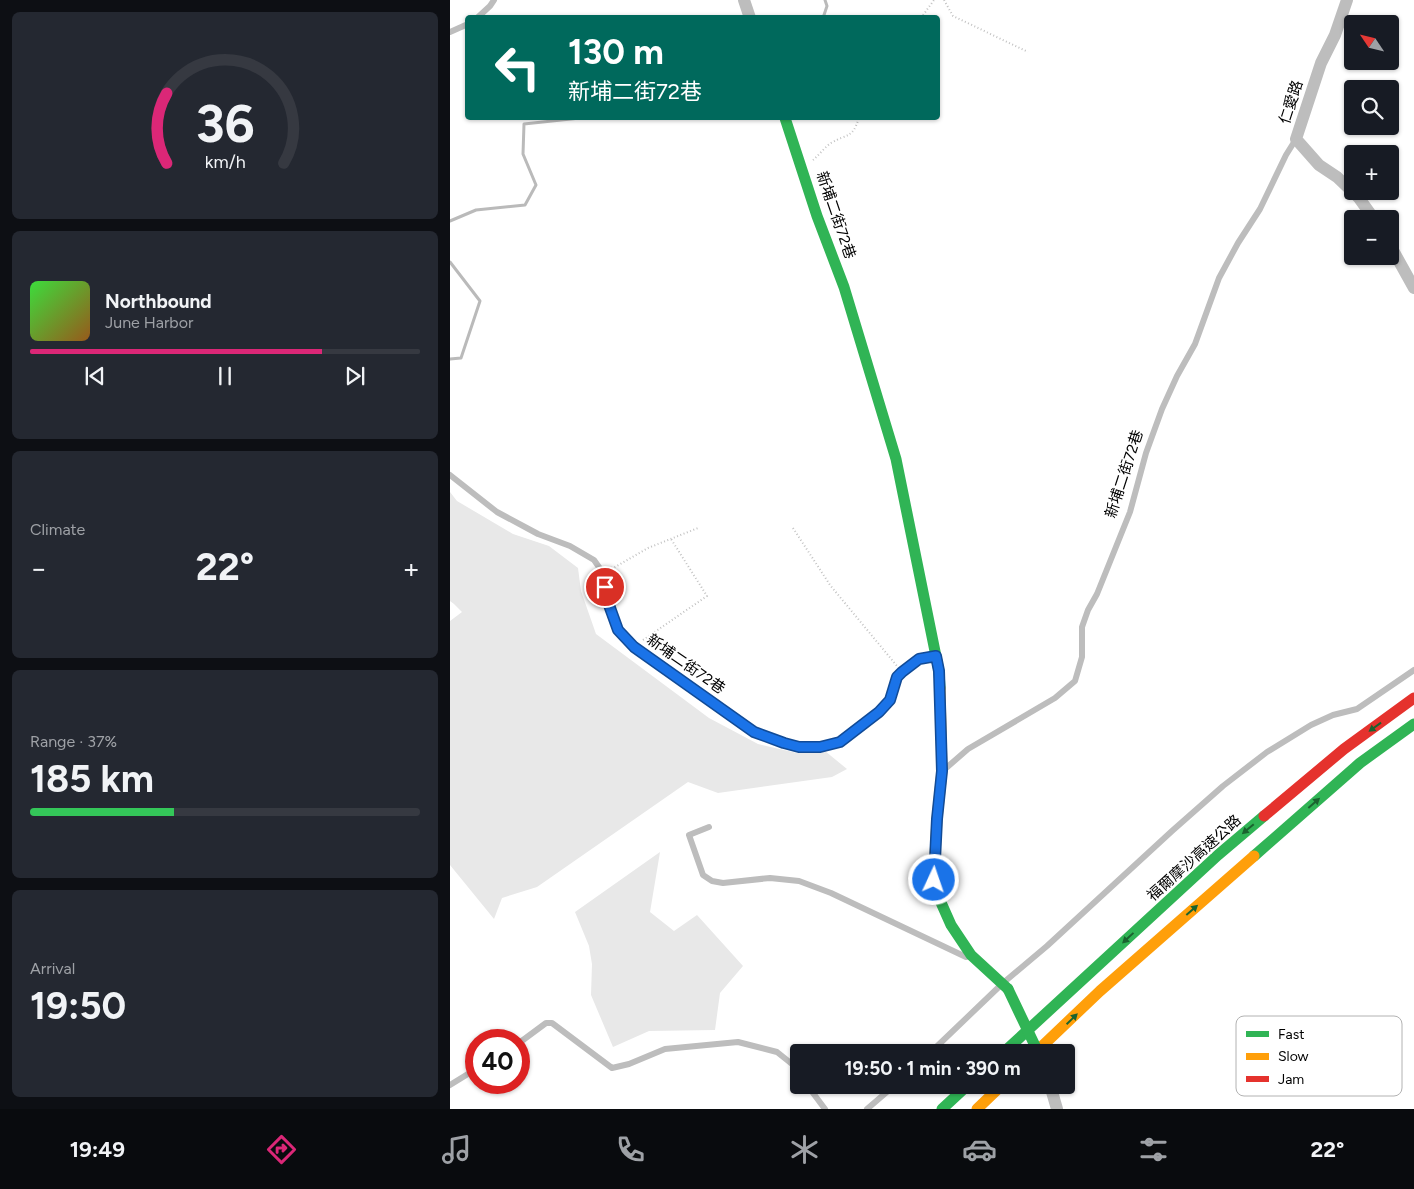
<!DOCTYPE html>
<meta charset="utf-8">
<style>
:root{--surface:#171b24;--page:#242831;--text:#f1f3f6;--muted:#9ea1a6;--line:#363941;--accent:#db2777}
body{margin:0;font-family:Figtree,"Noto Sans TC",sans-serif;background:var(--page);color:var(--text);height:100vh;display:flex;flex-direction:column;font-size:19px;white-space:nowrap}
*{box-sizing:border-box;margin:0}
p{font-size:16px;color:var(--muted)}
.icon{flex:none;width:28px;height:28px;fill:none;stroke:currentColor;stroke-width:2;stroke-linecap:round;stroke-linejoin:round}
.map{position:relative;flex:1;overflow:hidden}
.panel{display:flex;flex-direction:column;gap:12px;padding:12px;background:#0d0f14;width:450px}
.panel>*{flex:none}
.hud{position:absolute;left:15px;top:15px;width:475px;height:105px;border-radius:5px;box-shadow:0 1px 4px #0004;background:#00695c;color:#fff;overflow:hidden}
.needle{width:32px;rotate:305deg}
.tools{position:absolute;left:894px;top:15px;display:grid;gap:10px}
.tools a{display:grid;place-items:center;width:55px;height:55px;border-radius:5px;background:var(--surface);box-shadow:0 1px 4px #0004;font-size:25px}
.speed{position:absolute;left:15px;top:1029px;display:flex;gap:10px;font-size:25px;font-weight:700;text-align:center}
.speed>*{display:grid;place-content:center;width:65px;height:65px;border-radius:50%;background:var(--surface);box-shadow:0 1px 4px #0004;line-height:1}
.speed .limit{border:8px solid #d22;background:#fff;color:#111}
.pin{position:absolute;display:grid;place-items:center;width:42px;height:42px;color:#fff;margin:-21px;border:2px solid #fff;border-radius:50%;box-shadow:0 1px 5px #0007}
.me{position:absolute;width:55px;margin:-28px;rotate:3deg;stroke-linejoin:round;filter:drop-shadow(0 0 4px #0008)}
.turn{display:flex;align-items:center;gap:18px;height:105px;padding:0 20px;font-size:22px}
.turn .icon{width:65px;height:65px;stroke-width:2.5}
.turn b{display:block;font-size:35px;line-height:42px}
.big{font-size:38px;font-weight:700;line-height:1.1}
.panel .widget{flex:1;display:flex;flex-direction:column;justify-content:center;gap:8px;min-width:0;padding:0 18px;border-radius:8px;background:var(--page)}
.panel .dial{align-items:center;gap:0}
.dial svg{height:130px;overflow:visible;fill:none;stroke:var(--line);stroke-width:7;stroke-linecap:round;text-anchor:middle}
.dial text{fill:var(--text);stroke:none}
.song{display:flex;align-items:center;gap:15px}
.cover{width:60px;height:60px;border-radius:8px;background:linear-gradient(135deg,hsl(120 70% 55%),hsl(30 70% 35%))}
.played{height:5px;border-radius:2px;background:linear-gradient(90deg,var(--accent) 75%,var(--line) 75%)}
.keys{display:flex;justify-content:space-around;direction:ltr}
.heat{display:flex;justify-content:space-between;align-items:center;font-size:28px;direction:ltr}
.charge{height:8px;border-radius:4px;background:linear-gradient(90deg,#34c759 37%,var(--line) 0)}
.trip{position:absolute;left:340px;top:1044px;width:285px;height:50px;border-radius:5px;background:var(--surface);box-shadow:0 1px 4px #0004;font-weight:700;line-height:50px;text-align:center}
.tab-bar{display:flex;height:80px;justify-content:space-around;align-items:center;background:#090b0e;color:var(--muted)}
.tab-bar .icon{width:35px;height:35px}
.tab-bar .on{color:var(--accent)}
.tab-bar b{font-size:22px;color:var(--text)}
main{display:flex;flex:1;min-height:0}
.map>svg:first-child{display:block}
</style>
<main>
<section class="panel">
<div class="widget dial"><svg viewBox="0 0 100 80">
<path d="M14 69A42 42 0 1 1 86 69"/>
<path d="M14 69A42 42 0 0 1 14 26" stroke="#db2777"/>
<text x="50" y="56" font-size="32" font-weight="700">36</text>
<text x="50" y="72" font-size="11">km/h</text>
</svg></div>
<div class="widget">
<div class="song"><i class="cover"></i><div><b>Northbound</b><p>June Harbor</p></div></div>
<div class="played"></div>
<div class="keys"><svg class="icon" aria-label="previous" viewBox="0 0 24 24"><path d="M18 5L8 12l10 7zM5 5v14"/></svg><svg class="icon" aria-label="pause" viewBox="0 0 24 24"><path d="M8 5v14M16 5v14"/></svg><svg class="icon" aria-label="next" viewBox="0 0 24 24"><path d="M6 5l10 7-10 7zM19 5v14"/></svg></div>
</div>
<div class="widget"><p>Climate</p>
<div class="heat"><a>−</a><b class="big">22°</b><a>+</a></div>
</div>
<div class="widget"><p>Range · 37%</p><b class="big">185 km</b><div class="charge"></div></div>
<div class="widget"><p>Arrival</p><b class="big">19:50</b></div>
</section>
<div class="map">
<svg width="964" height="1109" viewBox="0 0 964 1109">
<rect width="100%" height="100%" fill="#fff"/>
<path fill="#e8e8e8" d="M0 492 7 501 63 534 99 546 128 568 131 591 146 634 259 718 308 744 347 753 375 751 397 769 382 777 268 793 238 782 87 887 52 898 44 919 0 865V621L12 612 4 604 0 601Z
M210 852 200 912 224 931 247 915 293 966 270 993 265 1030 199 1031 163 1047 141 995 142 964 139 946 125 912Z"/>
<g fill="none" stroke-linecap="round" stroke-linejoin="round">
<path stroke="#bababa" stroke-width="3" d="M373 18 377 6 375 0
M0 221 26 210 75 205 86 185 73 154 74 124 130 118
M0 262 30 301 11 358 0 359"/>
<path stroke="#c2c2c2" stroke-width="2" stroke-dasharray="1 2.5" stroke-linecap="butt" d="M494 0 503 16 578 52
M471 18 484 0
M363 160C369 155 375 147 381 143 398 133 402 139 409 118
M343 528 380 585 447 666
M161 568 165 567 198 548 248 528
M193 640 257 596 221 539"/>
<path stroke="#bdbdbd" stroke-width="6" d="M27 18 40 6 44 0
M0 32 18 24
M0 475 47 512 88 534 120 546 144 560 151 570 159 605 168 630 184 647 304 731 334 743 349 747H370L390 741 429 712 440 700 447 677 452 672 469 659 485 656
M495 769 518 749 605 698 625 681 632 657V627L638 610 647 594 680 512 696 453 712 409 727 376 745 344 769 278 788 243 810 209 836 155 846 139
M259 827 239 835 253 875 262 881 273 883 320 878 349 881 381 893 516 957
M69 1043 96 1023H102L162 1068 179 1064 215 1049 288 1042 327 1052 342 1064 349 1073
M481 1052 553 983 597 946 722 831 773 786 817 752 861 725 883 715 907 709 964 670
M0 1085 26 1069
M357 1085 375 1109
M417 1109 445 1085"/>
<path stroke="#bdbdbd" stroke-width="12" d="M294 0 300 18
M897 0 885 35 871 63 846 139 869 165 887 177 909 198 924 219
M940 245 964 288
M600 1085 607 1109"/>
<path stroke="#30b455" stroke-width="11" d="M335 118 367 216 394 287 446 459 489 671 490 688
M485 856 484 880 489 898 501 925 521 955 558 989
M804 856 910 763 964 724
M554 1052 768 855 814 816
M492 1109 518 1085"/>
<path stroke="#ff9f0a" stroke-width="11" d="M485 856 487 819 492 771 490 688
M586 1052 650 991 804 856
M527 1109 552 1085"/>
<path stroke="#e5322d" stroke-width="11" d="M814 816 894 749 964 698"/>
<path stroke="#30b455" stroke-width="11" d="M558 989 588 1052"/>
</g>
<defs><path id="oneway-solid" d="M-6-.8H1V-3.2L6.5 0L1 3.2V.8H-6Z" transform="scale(1.25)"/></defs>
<g fill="#1a632f">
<use href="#oneway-solid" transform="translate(925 727) rotate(144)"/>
<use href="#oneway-solid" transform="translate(864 803) rotate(-41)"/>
<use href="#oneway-solid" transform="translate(798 829) rotate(140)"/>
<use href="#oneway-solid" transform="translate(742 910) rotate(-41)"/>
<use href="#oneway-solid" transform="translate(678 938) rotate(137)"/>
<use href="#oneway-solid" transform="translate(622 1019) rotate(-44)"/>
</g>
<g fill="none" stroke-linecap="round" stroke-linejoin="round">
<g stroke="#114b97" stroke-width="12">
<path id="route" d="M155 587 159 605 168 630 184 647 304 732 334 743 349 747H370L390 742 429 712 440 700 447 677 452 672 469 659 486 656 489 671 492 771 487 819 484 880"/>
</g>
<use href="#route" stroke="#1a73e8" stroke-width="9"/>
</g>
<g text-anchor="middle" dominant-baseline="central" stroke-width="4" stroke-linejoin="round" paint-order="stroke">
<g font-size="15" fill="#000" stroke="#fff">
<text transform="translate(841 102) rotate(-72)">仁愛路</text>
<text transform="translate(386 215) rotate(71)">新埔二街72巷</text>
<text transform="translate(674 474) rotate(-72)">新埔二街72巷</text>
<text transform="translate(236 664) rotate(35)">新埔二街72巷</text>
<text transform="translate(744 858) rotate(-42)">福爾摩沙高速公路</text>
</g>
</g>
<rect x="786" y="1016" width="166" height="80" rx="8" fill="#fff" stroke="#b2b2b2" stroke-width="1"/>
<rect x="796" y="1031" width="23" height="6" fill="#30b455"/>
<rect x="796" y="1053" width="23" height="7" fill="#ff9f0a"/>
<rect x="796" y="1076" width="23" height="6" fill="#e5322d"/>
<g font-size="14" fill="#000">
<text x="828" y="1039">Fast</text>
<text x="828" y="1061">Slow</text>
<text x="828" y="1084">Jam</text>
</g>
</svg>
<div class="tools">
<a><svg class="needle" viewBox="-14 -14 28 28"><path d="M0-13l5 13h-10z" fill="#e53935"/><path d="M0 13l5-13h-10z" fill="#9ea1a6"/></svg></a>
<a><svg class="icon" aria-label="search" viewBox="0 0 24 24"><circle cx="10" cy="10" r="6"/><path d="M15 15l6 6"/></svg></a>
<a>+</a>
<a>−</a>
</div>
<div class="speed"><div class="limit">40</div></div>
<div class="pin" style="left:155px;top:587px;background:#d93025"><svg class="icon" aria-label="arrive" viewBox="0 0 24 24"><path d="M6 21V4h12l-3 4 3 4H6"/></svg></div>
<svg class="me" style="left:484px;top:880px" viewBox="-20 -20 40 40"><circle r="17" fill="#1a73e8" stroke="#fff" stroke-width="3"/><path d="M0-11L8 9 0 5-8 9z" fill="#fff"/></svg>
<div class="trip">19:50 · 1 min · 390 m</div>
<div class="hud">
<div class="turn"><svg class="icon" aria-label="left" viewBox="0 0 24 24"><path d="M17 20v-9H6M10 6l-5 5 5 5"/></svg><div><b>130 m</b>新埔二街72巷</div></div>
</div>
</div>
</main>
<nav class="tab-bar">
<b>19:49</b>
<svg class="icon on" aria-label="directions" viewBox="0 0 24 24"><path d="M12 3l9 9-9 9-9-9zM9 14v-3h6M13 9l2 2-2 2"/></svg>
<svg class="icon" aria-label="music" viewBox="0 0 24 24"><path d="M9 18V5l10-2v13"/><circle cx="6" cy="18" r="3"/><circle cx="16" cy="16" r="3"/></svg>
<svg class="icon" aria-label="phone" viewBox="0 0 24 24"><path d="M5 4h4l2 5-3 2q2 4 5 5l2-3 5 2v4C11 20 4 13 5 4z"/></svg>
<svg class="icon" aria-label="climate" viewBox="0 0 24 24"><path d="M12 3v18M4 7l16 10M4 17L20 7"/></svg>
<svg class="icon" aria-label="car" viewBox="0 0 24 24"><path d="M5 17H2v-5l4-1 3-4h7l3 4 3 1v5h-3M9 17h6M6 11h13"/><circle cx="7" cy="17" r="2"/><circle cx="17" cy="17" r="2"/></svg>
<svg class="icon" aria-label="filters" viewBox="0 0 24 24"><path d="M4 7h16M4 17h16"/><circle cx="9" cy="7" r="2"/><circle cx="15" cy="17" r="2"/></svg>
<b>22°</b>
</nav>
